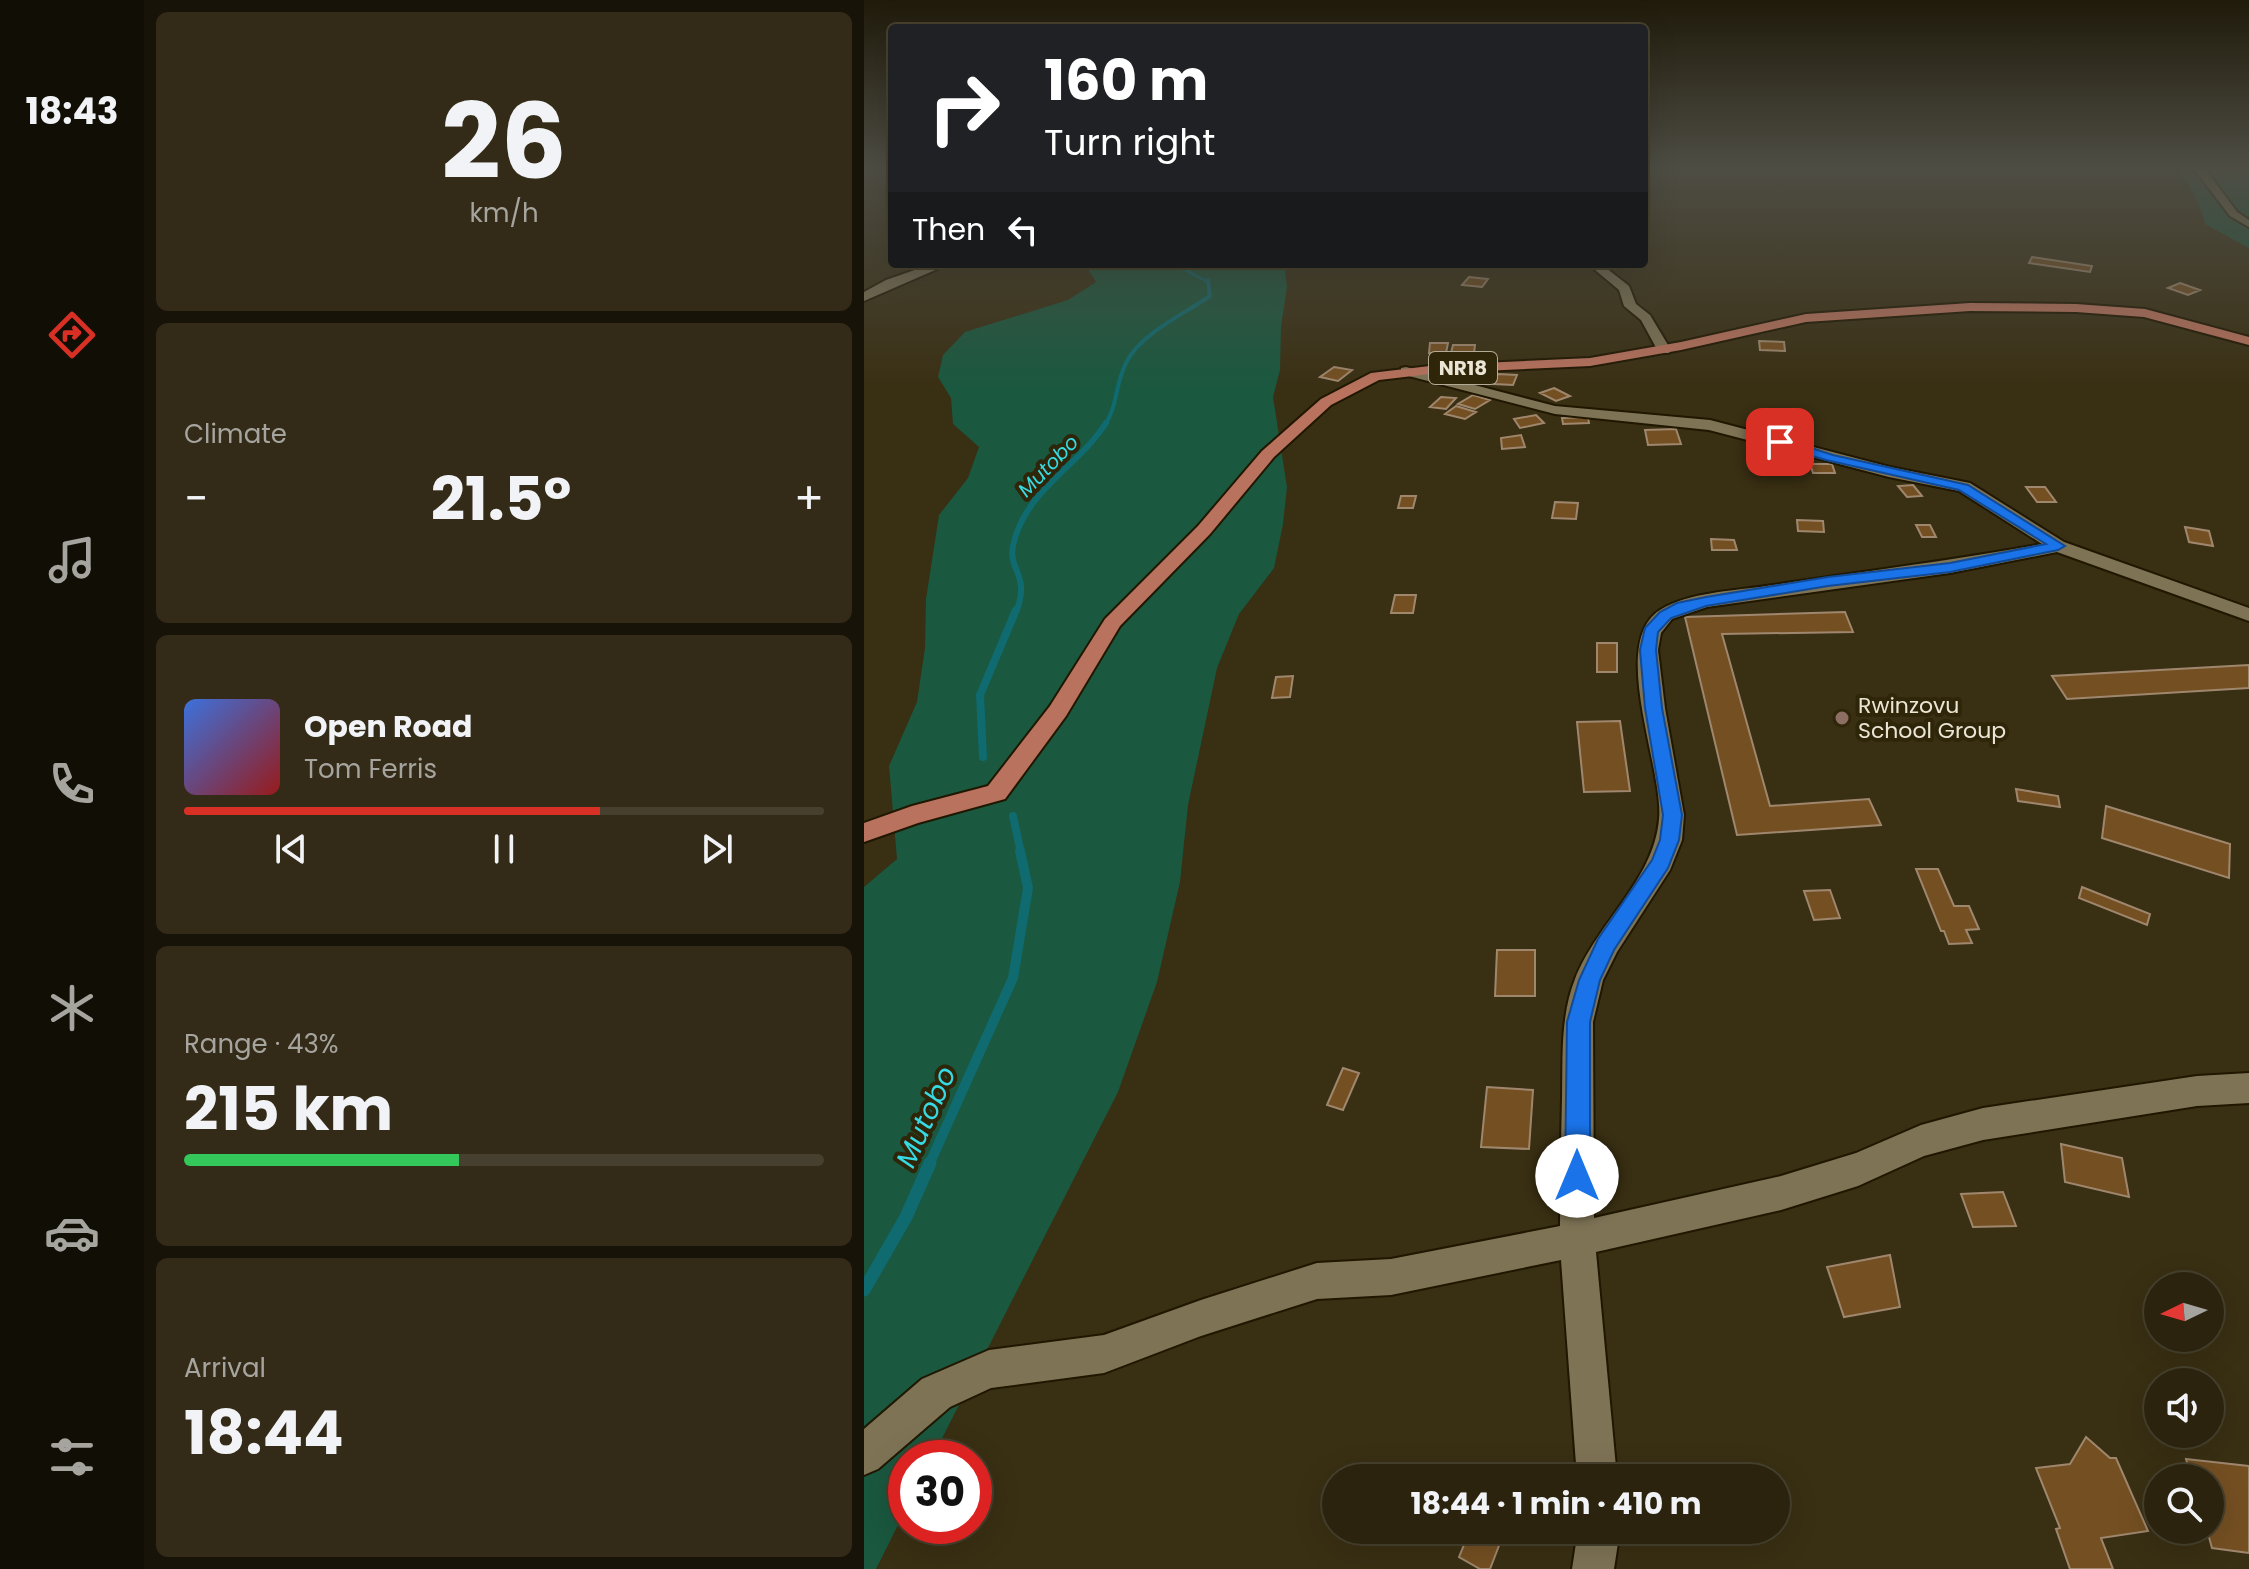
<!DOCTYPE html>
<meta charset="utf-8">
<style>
:root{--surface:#2b230e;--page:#332b17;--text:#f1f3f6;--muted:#a6a49e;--line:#47402e;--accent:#d93025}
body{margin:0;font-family:Poppins,sans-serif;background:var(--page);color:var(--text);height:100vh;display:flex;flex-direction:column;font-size:30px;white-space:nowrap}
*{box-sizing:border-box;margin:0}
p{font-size:26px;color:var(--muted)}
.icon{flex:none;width:44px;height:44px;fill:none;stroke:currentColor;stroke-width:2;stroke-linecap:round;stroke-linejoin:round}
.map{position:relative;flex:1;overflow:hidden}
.sheet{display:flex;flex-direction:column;gap:12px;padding:12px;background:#181308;width:720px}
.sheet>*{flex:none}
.top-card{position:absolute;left:24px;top:24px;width:760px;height:244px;border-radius:8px;box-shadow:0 8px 32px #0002,0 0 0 2px var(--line);background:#202124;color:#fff;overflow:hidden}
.needle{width:52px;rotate:265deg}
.controls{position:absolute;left:1280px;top:1272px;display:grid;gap:16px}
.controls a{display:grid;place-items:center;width:80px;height:80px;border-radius:50%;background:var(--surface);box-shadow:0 8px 32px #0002,0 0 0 2px var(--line);font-size:40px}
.speed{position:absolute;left:24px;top:1440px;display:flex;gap:16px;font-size:40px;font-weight:700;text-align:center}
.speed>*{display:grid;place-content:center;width:104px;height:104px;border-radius:50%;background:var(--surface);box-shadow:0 8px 32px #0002,0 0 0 2px var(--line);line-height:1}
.speed .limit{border:12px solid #d22;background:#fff;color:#111}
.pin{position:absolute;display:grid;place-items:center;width:68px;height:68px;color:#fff;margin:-34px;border-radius:16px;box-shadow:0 4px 12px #0006}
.me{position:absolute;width:88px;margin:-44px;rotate:0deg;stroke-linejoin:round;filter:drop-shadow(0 0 6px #0008)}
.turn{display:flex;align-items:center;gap:28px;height:168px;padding:0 24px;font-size:36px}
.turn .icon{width:104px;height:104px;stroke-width:2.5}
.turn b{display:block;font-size:56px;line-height:68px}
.then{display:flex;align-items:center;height:76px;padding:0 24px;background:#0003;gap:16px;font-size:30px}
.big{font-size:60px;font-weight:700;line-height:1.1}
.sheet .widget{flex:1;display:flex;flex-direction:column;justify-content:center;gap:12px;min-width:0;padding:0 28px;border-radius:12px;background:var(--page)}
.sheet .dial{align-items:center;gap:0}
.dial b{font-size:104px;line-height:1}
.song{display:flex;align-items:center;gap:24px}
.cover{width:96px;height:96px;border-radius:12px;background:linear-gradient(135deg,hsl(220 70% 55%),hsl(0 70% 35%))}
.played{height:8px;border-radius:4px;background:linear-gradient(90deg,var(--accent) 65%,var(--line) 65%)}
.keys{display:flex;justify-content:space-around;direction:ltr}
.heat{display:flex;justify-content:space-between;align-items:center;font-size:44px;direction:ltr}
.charge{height:12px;border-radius:6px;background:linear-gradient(90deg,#34c759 43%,var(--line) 0)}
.trip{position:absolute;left:458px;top:1464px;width:468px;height:80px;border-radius:40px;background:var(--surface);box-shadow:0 8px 32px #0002,0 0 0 2px var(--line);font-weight:700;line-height:80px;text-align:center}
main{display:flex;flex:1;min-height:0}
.menu{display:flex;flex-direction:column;width:144px;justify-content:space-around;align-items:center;background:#110e06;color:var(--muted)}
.menu .icon{width:56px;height:56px}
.menu .selected{color:var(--accent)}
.menu b{font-size:36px;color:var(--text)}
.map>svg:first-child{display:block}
</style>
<main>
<nav class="menu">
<b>18:43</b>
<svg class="icon selected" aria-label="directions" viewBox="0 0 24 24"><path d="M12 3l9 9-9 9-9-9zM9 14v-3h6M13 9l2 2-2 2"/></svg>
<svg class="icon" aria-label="music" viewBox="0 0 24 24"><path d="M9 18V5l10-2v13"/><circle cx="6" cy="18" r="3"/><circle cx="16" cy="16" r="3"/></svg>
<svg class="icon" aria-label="phone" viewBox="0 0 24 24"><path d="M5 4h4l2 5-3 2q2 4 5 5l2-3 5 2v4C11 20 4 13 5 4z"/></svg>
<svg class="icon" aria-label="climate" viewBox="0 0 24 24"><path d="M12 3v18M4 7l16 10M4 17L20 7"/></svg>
<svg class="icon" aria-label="car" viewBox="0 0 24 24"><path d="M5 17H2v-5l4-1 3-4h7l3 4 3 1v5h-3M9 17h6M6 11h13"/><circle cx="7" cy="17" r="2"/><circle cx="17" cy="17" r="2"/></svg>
<svg class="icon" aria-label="filters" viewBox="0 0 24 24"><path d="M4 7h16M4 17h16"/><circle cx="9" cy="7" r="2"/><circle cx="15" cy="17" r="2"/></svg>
</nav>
<section class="sheet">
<div class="widget dial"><b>26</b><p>km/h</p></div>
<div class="widget"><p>Climate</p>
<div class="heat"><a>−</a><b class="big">21.5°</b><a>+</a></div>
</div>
<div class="widget">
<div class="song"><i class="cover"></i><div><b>Open Road</b><p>Tom Ferris</p></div></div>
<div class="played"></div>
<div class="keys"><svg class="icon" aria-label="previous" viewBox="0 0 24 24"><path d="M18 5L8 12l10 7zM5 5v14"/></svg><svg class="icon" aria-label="pause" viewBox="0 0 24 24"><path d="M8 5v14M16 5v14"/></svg><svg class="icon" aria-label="next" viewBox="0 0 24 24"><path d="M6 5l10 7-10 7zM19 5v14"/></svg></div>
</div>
<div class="widget"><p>Range · 43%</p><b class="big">215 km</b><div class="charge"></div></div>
<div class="widget"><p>Arrival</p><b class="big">18:44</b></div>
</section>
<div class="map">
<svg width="1385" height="1569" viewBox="0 0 1385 1569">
<rect width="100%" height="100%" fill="#392f13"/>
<path fill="#1a583f" d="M1312 169H1385V248L1341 224C1340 212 1322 176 1312 169Z
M221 264H420L423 287 417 326 416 370 409 397 423 487 419 524 410 568 375 614 353 668 324 805 316 882 293 982 254 1092 68 1458H42V1509L12 1569H0V887L33 859 25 766 53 702 61 648 62 599 75 515 104 478 115 447 89 424 87 398 74 377 79 355 101 332 204 300 232 282Z"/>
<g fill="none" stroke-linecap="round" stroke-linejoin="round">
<path stroke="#0f6b70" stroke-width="3" d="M301 264 316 267 344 282"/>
<path stroke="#0f6b70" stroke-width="4" d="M241 425C255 403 250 385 263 361 278 333 320 314 346 296L344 280"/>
<path stroke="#0f6b70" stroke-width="6" d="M152 612C167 575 144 571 149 546 160 491 214 467 242 423"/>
<path stroke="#0f6b70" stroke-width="8" d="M119 757 116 695 152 610
M149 816 157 853"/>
<path stroke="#0f6b70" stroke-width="10" d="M65 1165 149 978 164 888 156 851"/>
<path stroke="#0f6b70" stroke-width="13" d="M0 1290 42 1217 66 1163"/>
</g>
<path fill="#744f22" stroke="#9f876e" stroke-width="2" d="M1168 257 1228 266 1226 272 1165 263Z
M605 277 624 279 618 287 598 285Z
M1316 283 1336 290 1324 295 1304 288Z
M895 341 920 342 921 351 896 350Z
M566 343H584L582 353H565Z
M589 345H611L610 353H587Z
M470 367 488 370 474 381 456 377Z
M634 374 653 375 649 385 630 384Z
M690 388 706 396 692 401 676 393Z
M609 395 626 400 611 409 594 404Z
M577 397 592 398 582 409 566 407Z
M592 406 612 412 601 419 581 414Z
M672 415 680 423 656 428 650 419Z
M724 417 725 423 699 424 698 418Z
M812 429 817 444 784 445 781 430Z
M657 435 661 447 638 449 637 438Z
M946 464H968L971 473H949Z
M1049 485 1058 496 1043 497 1034 486Z
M1162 487H1181L1192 502H1173Z
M537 496H552L549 508H534Z
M691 502 714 503 712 519 688 518Z
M933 520 959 521 960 532 934 531Z
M1052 525H1066L1072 537H1058Z
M1321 527 1345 531 1349 546 1325 542Z
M847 539 870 540 873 550H848Z
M531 595H552L549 613H527Z
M981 612 989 632 858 634 906 806 1005 799 1017 825 873 835 821 617Z
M733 643H753V672H733Z
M1385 665V688L1203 699 1188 676Z
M429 676 426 697 408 698 412 677Z
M756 721 766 791 720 792 713 722Z
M1152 789 1194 796 1196 807 1154 801Z
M1242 806 1366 844 1365 878 1238 838Z
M1052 869H1074L1090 906H1105L1115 929 1102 930 1108 943 1085 944 1080 931H1077Z
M1218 887 1286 914 1283 925 1215 898Z
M966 890 976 918 950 920 940 891Z
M633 950H671V996H631Z
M479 1068 495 1073 479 1110 463 1105Z
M623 1087 669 1090 665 1149 617 1147Z
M1197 1144 1258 1158 1265 1197 1201 1182Z
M1139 1192 1152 1226 1109 1227 1097 1194Z
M1026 1255 1036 1307 980 1317 963 1267Z
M1222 1437 1246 1458H1252L1284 1531 1237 1538 1249 1569H1206L1192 1529 1196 1528 1172 1468 1206 1464Z
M1322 1459 1385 1466V1553L1348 1548 1343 1530H1346V1478H1327Z
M606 1530H641L626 1569H616L595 1557Z"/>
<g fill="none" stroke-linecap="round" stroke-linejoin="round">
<g stroke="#201700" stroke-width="4">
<path id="minor" d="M1330 169H1340L1345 174 1373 212 1385 220V227L1366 216Z
M68 264H85L0 301V292L22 280Z
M724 264H737L765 286 772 304 786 315 807 350 805 353H795L777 320 760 306 755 290Z
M542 367 691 406 846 420 1026 467 1106 483 1200 542 1385 608V621L1193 552 1086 573 843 607 808 619 797 633 794 650 801 708 820 815 818 840 806 870 753 952 739 980 729 1022 730 1218 917 1176 992 1153 1057 1125 1119 1108 1333 1076 1385 1073V1103L1333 1106 1119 1140 1060 1156 994 1186 917 1210 732 1252 753 1478H713L697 1260 527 1295 453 1299 337 1336 240 1373 127 1388 86 1407 14 1469 0 1475V1429L58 1379 125 1350 240 1335 337 1300 453 1263 527 1259 696 1226C696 1183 697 1141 698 1098 699 1058 696 1017 711 979 733 923 790 880 795 819 800 769 744 643 796 610 825 592 869 591 902 586 994 572 1086 561 1178 544L1095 491 1025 477 845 430 691 414 537 374V368Z
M714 1530H756L750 1569H708Z"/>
</g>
<g stroke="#201700" stroke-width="4">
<path id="major" d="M1106 303 1212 304 1281 309 1385 337V345L1280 317 1212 312 1106 311 942 322 817 350 726 366 574 373 515 380 467 405 410 457 346 534 256 626 202 716 141 799 54 823 0 842V823L48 806 124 786 186 706 241 619 334 526 398 451 457 399 507 373 574 365 726 358 817 342 942 314Z"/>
</g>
<use href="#minor" fill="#7e7355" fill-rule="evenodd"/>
<use href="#major" fill="#b8725d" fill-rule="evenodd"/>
</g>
<linearGradient id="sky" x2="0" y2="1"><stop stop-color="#1f1a0a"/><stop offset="0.43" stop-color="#4e4d44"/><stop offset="1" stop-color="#4e4d44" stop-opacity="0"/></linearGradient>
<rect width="1385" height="389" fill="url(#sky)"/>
<path fill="#1a73e8" stroke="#114b97" stroke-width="2" d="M916 438 969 455 1104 485 1201 546 1194 550 1086 572 964 586 842 606 807 618 794 632 792 650 798 708 818 815 815 840 804 868 750 950 736 980 726 1022V1176L722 1185 713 1189 704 1185 701 1176 703 1022 715 980 734 939 788 860 796 840 799 815 781 708 776 650 781 628 796 612 813 603 842 597 964 577 1086 563 1182 544 1095 490 962 460 911 445V439Z"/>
<circle fill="#8d6e63" stroke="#2f2509" stroke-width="3" cx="978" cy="718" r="8"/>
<g text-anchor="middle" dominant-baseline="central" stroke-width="8" stroke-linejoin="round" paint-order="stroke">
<rect fill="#2f2509" stroke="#b3ab98" stroke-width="2" x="565" y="352" width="68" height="32" rx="6"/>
<g font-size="20" font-weight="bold" fill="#ebe5d5">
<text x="599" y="368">NR18</text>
</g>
<g font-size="20" font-style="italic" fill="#36dae4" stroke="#2f2509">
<text transform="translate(184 466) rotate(-46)">Mutobo</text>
</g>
<g font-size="22" fill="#ebe5d5" stroke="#2f2509" text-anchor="start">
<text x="994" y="705">Rwinzovu<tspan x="994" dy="25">School Group</tspan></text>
</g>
<g font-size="28" font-style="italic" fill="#36dae4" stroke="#2f2509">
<text transform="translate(62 1117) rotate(-66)">Mutobo</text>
</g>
</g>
</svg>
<div class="controls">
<a><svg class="needle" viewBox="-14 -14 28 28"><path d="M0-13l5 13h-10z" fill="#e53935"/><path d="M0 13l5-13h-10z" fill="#a6a49e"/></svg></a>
<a><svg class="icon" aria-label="sound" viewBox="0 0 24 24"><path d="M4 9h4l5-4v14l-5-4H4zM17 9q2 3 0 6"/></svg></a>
<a><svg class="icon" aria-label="search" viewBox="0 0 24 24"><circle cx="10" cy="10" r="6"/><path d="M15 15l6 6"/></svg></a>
</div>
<div class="speed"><div class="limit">30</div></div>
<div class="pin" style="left:916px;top:442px;background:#d93025"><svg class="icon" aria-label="arrive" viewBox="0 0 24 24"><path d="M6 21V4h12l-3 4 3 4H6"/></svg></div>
<svg class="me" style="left:713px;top:1176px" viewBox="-20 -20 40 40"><circle r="19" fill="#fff"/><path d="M0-13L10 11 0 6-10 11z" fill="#1a73e8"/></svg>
<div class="trip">18:44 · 1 min · 410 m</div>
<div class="top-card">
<div class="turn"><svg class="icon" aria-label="right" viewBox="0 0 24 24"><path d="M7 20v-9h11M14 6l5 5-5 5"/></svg><div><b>160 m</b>Turn right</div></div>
<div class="then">Then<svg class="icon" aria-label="left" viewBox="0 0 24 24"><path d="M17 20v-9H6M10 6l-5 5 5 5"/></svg></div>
</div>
</div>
</main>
